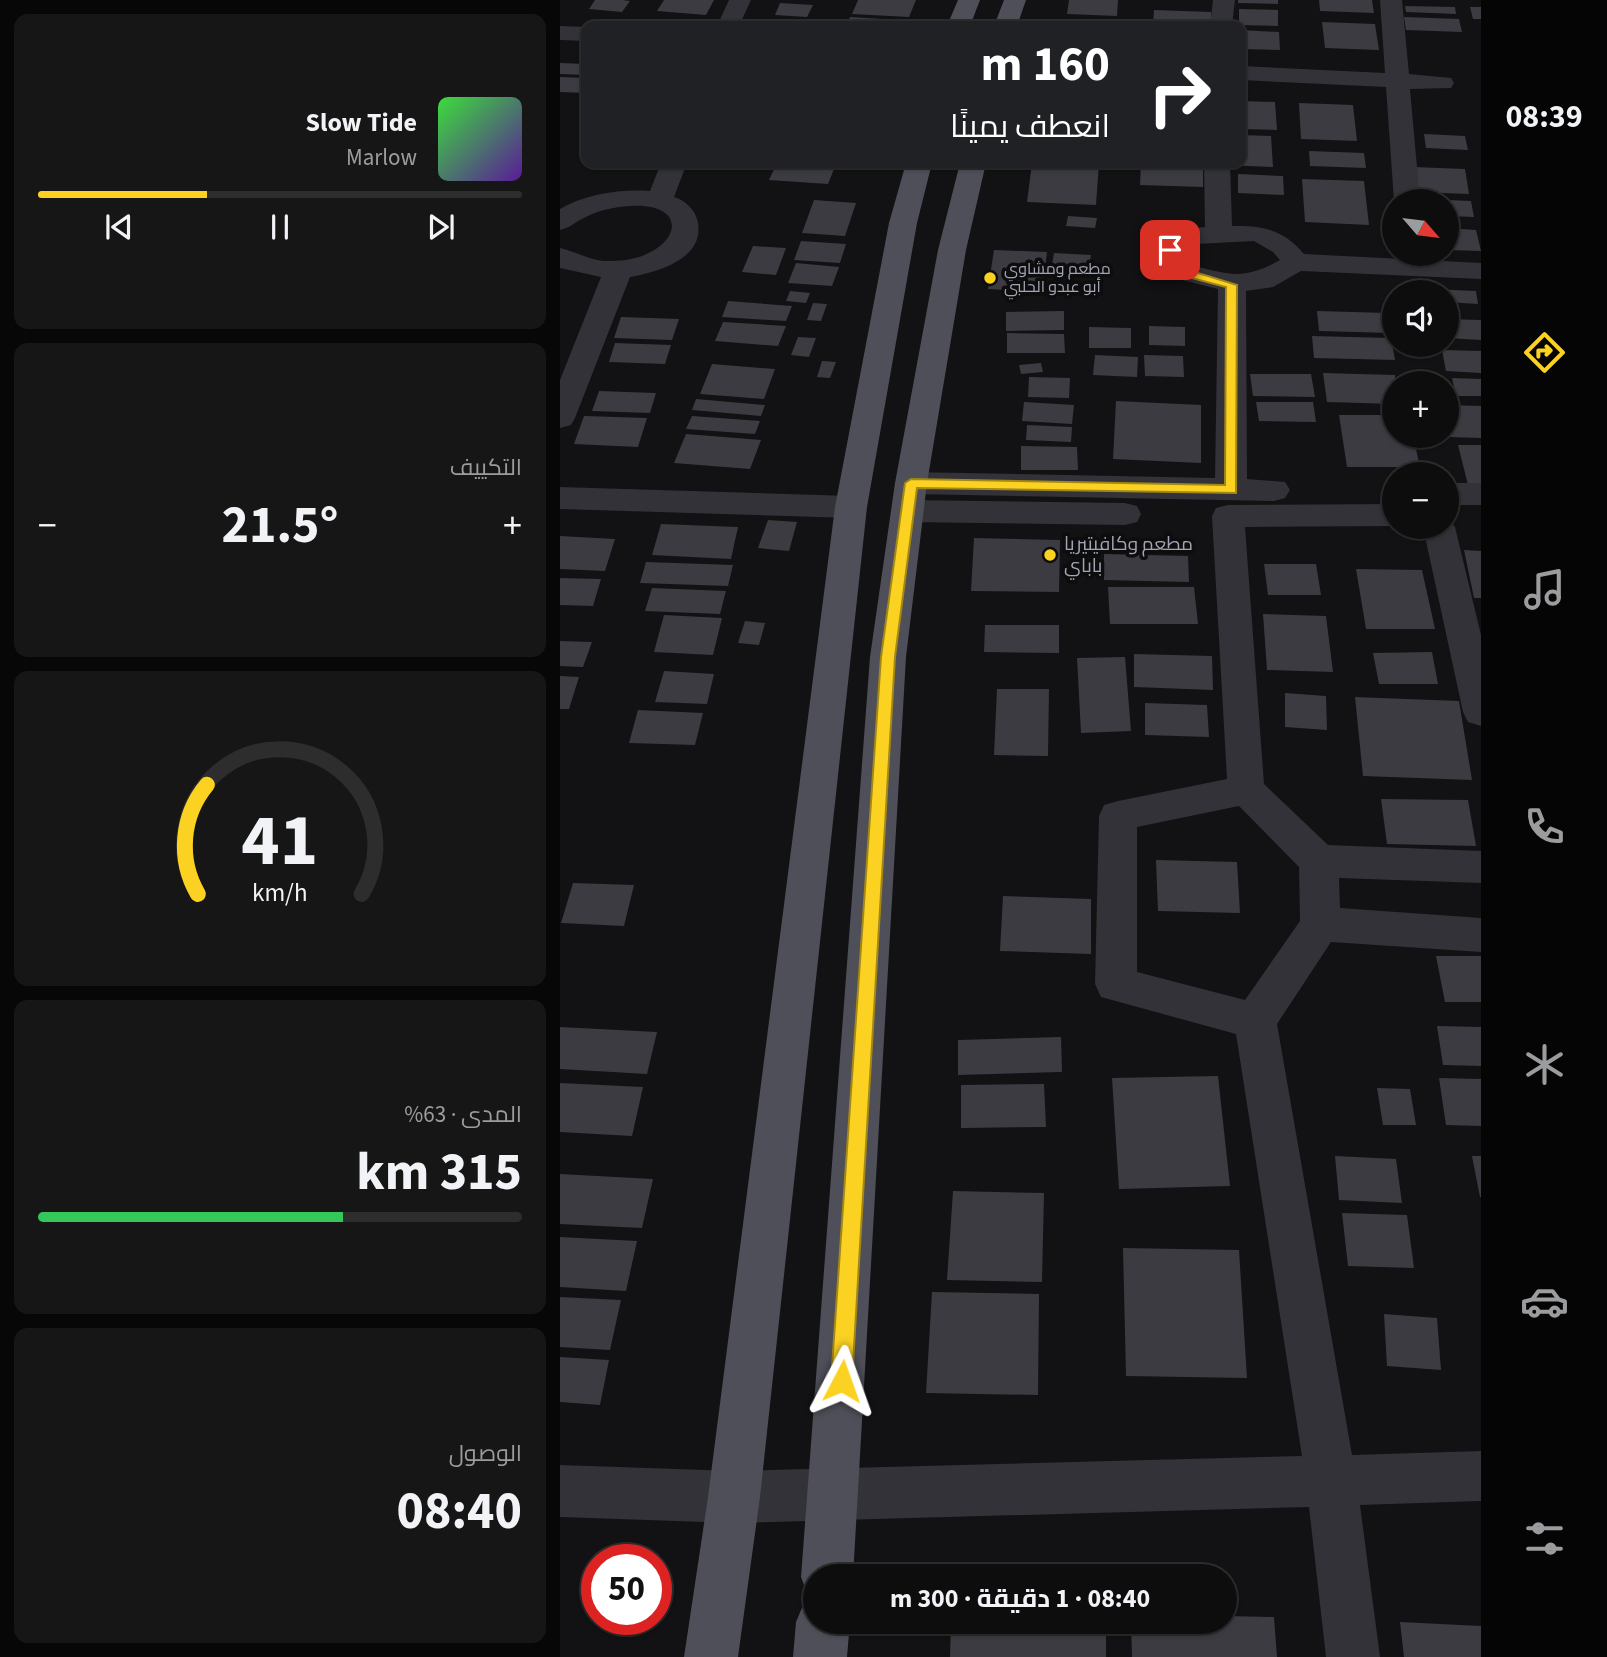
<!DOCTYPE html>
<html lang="ar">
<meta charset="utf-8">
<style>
:root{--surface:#0e0d0e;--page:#171617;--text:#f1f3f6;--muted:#9b9c9e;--line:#2e2d2e;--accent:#fbd122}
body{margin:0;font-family:"Source Sans 3",Cairo,sans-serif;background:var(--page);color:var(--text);direction:rtl;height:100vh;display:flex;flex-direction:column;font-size:26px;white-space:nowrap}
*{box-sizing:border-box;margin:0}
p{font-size:23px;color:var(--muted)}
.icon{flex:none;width:38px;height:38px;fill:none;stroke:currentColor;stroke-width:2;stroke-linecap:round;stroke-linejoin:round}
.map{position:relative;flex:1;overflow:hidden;direction:ltr}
.panel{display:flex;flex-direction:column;gap:14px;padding:14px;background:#080708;width:560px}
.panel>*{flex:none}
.banner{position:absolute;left:21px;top:21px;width:665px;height:147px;border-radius:14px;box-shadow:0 2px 5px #0004,0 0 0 2px var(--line);direction:rtl;background:#202124;color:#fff;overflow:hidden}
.needle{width:46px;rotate:118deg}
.buttons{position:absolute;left:822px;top:189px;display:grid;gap:14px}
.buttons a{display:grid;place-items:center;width:77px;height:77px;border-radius:50%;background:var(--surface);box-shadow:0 2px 5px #0004,0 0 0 2px var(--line);font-size:35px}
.speed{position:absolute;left:21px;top:1544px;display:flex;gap:14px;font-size:35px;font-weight:700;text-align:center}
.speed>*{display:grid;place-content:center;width:91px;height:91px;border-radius:50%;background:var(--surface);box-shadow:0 2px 5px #0004,0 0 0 2px var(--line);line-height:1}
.speed .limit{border:10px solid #d22;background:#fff;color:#111}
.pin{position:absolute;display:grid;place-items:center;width:60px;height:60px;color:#fff;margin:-30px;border-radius:14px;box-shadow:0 4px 10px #0006}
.me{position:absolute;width:77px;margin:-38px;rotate:4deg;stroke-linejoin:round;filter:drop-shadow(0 0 5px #0008)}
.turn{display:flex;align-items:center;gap:24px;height:147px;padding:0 21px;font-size:32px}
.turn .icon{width:91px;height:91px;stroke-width:2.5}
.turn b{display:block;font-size:49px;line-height:60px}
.big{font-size:52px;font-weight:700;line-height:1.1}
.panel .card{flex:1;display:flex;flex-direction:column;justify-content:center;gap:10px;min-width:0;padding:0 24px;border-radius:14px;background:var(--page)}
.panel .dial{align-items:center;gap:0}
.dial svg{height:182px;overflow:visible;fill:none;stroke:var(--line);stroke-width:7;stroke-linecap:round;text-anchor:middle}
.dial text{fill:var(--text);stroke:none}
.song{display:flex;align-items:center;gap:21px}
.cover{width:84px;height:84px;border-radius:10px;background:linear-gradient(135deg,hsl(120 70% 55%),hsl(270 70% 35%))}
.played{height:7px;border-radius:4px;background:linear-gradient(90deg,var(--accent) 35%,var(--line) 35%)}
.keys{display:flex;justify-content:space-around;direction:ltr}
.heat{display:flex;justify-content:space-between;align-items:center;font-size:38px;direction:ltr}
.charge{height:10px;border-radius:5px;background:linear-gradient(90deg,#34c759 63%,var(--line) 0)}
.trip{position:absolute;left:243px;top:1564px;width:434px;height:70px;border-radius:35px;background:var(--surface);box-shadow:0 2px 5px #0004,0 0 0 2px var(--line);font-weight:700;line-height:70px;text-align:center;direction:rtl}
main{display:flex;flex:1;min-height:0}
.dock{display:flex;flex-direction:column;width:126px;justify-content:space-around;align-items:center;background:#060506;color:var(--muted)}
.dock .icon{width:49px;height:49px}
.dock .active{color:var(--accent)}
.dock b{font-size:32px;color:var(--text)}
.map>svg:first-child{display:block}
</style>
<main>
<nav class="dock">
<b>08:39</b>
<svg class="icon active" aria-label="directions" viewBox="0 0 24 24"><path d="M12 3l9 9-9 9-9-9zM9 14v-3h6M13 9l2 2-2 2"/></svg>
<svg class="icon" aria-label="music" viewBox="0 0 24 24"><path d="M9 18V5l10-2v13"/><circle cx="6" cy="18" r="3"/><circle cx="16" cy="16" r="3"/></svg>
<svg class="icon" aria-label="phone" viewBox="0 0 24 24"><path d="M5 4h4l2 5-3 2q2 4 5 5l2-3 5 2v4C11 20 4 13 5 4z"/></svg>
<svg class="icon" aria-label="climate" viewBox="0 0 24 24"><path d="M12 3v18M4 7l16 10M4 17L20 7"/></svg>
<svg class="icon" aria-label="car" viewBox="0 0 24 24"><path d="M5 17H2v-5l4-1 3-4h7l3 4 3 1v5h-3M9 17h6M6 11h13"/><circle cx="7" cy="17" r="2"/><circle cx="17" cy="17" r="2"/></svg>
<svg class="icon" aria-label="filters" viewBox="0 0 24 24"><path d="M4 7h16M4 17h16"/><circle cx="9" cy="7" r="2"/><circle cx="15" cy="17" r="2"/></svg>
</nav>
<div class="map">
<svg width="921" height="1657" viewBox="0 0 921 1657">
<rect width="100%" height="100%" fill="#121113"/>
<path fill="#3c3b41" d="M35 0H62L70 1 62 12 29 9Z
M104 0H154L146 15 97 11Z
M298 0H356L349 17 292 14Z
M509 0H558L557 16 507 14Z
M678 0H718V4L678 3Z
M759 0H812L814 13 760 11Z
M220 3 253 5 247 17 215 15Z
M845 6 895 7 896 14 846 12Z
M910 7H921V19H913Z
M679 9 718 10V26L679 25Z
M594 10 651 12V26H593Z
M290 17 340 20 338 26H286Z
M844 17 899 19 902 32 846 30Z
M501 19 554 22V26H499Z
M762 22 815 24 819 50 765 48Z
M681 30 719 32 720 50 681 49Z
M0 63 26 64V75L0 74Z
M0 77 26 78 25 93 0 92Z
M681 101 715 102 717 130 681 129Z
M739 103 793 105 797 141 741 139Z
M864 134 905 136 908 150 866 148Z
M681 135 711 136 713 167 664 165 681 163Z
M749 151 804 153 806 168 750 166Z
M472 163H539L536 205 467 202Z
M581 163H643V187L580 185Z
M216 165 274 169 268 184 209 180Z
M853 167 905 169 909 194 857 192Z
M678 174 723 176 724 195 678 193Z
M742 179 804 181 809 225 745 222Z
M254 200 296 203 285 236 242 233Z
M887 200 911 201 914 217 887 216Z
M508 216 537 218 535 228 506 226Z
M887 228 916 230 921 251 887 250Z
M241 241 286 244 280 263 234 260Z
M193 246 226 248 216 275 182 272Z
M434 250 487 252 482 292 428 289Z
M494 253 531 255 528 273 491 271Z
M236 263 279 267 272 286 228 283Z
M870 289 916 291 918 304 887 302V292H870Z
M230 291 250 293 246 303 226 301Z
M168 301 232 306 226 321 162 317Z
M253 303 267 304 261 321 247 320Z
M504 311V330L446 331V312Z
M757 311 828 313 831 333 759 331Z
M61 317 119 319 112 340 54 338Z
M887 319 921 320V340L887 338Z
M163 322 226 326 218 346 155 341Z
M589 326 625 327V346L589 345Z
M529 327 571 328V348H529Z
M447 333 504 334 505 353H447Z
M752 336 831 338 835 360 754 358Z
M238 337 256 338 249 357 231 355Z
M55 343 111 345 105 364 49 362Z
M882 350 921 351V373L886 371Z
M535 355 578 357 577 377 533 375Z
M584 355 623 356 624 377 585 376Z
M262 361 276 362 270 378 257 377Z
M481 363 483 372 461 374 459 365Z
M152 364 215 369 204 399 140 394Z
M763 373 835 375V404L767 402Z
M690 374H751L755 397 693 396Z
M469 377 510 378 509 398 468 397Z
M892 378 921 379V396H896Z
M39 391 96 393 90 413 32 411Z
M136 399 205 405 201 416 132 410Z
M556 401 641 405V463L553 459Z
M464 402 514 405 512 424 462 421Z
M696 402H753L756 422 699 421Z
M887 405 921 406V438L888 437Z
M779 415H835V436H853L860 467H787Z
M24 416 87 418 78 447 14 444Z
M132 416 200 421 195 434 126 429Z
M467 425 512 427 511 442 466 440Z
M126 434 201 440 190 469 114 463Z
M898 445H921V485H908Z
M461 446 517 447 518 470H461Z
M208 520 237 522 229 551 198 548Z
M101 524 178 527 171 559 92 555Z
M0 536 55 539 45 571 0 569Z
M414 538 500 540 499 592 411 591Z
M904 550 921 551V598H914Z
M544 554 628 556 629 582 544 580Z
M86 562 173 565 168 586 80 583Z
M704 564H756L761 595H708Z
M796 569 862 570 875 629H806Z
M0 578 41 579 33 606 0 605Z
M548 587H634L638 624H550Z
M92 588 166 591 160 614 85 611Z
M703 614 766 616 773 672 707 670Z
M104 615 162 618 153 655 94 652Z
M185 621 205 623 199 645 178 643Z
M425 625H499V653L424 652Z
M0 641 32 642 23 667 0 666Z
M872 652 878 684H819L813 653Z
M574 654 652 656 653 690 574 687Z
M565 657 571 731 521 733 517 658Z
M104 671 154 674 147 704 95 702Z
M0 676 19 677 9 709H0Z
M437 689H489L488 756 434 755Z
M725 693 766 696 767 730 725 727Z
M795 697 899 701 912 780 803 776Z
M585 703 647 705 649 737 585 735Z
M78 710 143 713 135 745 69 743Z
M821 799 908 800 916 846 827 844Z
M596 860 677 862 680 913 598 911Z
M13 883 74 885 64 926 1 923Z
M443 896 531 899V954L440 951Z
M876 956H921V1002H885Z
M877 1026 921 1027V1066L883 1065Z
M0 1027 97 1032 87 1074 0 1069Z
M501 1037 502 1072 398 1075V1040Z
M658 1076 670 1186 559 1189 552 1078Z
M879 1078 921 1079V1126L886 1125Z
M0 1083 83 1087 72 1136 0 1132Z
M484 1084 486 1127 401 1128V1085Z
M817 1088 850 1089 856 1125H823Z
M775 1156 836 1159 842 1203 779 1200Z
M912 1156H921V1197H920Z
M0 1174 93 1179 82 1228 0 1224Z
M393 1191 484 1193 482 1282 387 1280Z
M782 1213 847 1215 854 1268 788 1266Z
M0 1237 77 1241 66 1291 0 1287Z
M563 1248 679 1250 687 1378 566 1376Z
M372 1292 479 1294 478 1395 366 1393Z
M0 1297 61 1300 50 1350 0 1347Z
M824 1314 877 1318 881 1370 827 1366Z
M0 1357 49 1360 40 1405 0 1402Z
M393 1573 544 1574V1577H393Z
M665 1616 714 1617 717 1657H572L571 1622H665Z
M391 1622H546V1657H390Z
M840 1622 921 1626V1657H844Z"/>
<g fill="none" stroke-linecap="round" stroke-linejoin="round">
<path fill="#323238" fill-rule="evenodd" d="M169 0H191L179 26H157Z
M653 0H675L672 26H650Z
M820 0H842L849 74 891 78 894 83 891 88 850 89 860 201H834L826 87 681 80V66L825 73Z
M0 26 26 27V41L0 40Z
M101 163H127L114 197C125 200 134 209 137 219 148 258 98 272 70 277L15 418 11 425 0 428V380L41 277 0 268V248C18 252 31 262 51 261 117 261 138 202 70 206 54 207 38 210 24 218 15 222 10 228 0 230V209C26 194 60 189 90 191Z
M644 163H670L672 226C703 225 724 230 744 254L921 263V279L741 271 713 287 686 291 687 479 725 482 730 490 725 498 714 501 351 494 340 490 335 483 340 476 351 472 655 478 658 289 614 278 596 250 619 230 645 227ZM694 241 713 252 720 260C685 280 671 275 634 266L625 252 636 244Z
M887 483H921V505H887Z
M0 487 291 496 302 499 307 507 302 515 291 518 0 509Z
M347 500 565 503 577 506 581 514 577 522 565 525 347 522 336 519 331 511 336 503Z
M835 504V526L685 527 704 784 768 845 921 851V883L779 878 780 908 921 918V952L771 942 717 1024 792 1455 921 1451V1501L800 1505 820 1657H766L749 1507 174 1523 0 1517V1465L174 1471 742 1456 676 1034 541 997 535 984 539 816 544 805 558 801 667 779 652 516 656 508 668 505ZM679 806 739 867 740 921 685 1000 577 972V827Z
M887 518 895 527 921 635V726L908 722 903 712 863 527H887Z"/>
<path fill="#4e4f58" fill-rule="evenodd" d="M398 0H420L410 26H387Z
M444 0H466L457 26H434Z
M346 163H372L357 223 307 507 200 1497 178 1657H124L148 1497 275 507 329 223Z
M400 163H426L406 250 367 483 346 657 293 1577H256V1622H290L287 1657H233L236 1622 244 1603 255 1598 248 1596 241 1577 310 657 335 483 378 250Z"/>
</g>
<path fill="#fbd122" stroke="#a38816" stroke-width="2" d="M610 247 614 248 628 270 677 285 676 493 357 488 335 657 292 1381 289 1388 282 1391 274 1388 271 1381 321 657 345 483 351 479 665 485 666 287 620 275 604 250Z"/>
<g fill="#fbd122" stroke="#0d0d0e" stroke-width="2.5">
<circle cx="430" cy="278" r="7"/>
<circle cx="490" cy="555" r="7"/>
</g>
<g text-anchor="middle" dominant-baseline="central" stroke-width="7" stroke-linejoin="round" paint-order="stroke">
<g font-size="16" fill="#a2a5b5" stroke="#0d0d0e" text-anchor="start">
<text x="444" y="269">مطعم ومشاوي<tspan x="444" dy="18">أبو عبدو الحلبي</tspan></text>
</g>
<g font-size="19" fill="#a2a5b5" stroke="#0d0d0e" text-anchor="start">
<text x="504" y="544">مطعم وكافيتيريا<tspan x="504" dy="22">باباي</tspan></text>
</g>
</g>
</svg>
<div class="buttons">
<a><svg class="needle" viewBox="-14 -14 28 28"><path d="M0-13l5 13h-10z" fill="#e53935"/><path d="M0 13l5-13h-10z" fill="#9b9c9e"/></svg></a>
<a><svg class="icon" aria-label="sound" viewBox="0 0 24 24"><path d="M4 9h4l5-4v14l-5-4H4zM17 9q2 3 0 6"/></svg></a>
<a>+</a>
<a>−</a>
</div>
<div class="speed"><div class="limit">50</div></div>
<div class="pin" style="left:610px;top:250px;background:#d93025"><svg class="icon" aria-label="arrive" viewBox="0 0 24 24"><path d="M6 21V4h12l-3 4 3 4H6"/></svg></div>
<svg class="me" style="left:282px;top:1381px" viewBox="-20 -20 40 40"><path d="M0-17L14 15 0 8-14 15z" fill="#fbd122" stroke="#fff" stroke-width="4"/></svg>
<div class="trip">08:40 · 1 دقيقة · 300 m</div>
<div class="banner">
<div class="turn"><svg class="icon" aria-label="right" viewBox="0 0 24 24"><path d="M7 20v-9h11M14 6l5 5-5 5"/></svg><div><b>160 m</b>انعطف يمينًا</div></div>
</div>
</div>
<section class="panel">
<div class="card">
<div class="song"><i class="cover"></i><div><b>Slow Tide</b><p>Marlow</p></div></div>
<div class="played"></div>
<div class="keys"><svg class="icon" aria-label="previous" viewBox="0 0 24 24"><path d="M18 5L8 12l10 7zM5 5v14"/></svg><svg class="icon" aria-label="pause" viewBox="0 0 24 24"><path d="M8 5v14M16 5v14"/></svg><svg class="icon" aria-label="next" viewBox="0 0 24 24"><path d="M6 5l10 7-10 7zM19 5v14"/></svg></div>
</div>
<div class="card"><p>التكييف</p>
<div class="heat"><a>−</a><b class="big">21.5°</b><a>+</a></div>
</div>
<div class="card dial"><svg viewBox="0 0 100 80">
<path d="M14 69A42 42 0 1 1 86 69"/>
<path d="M14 69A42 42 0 0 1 18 21" stroke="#fbd122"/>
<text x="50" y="56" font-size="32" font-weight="700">41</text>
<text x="50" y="72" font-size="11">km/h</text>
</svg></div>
<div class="card"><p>المدى · 63%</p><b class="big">315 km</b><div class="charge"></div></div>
<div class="card"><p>الوصول</p><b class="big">08:40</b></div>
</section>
</main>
